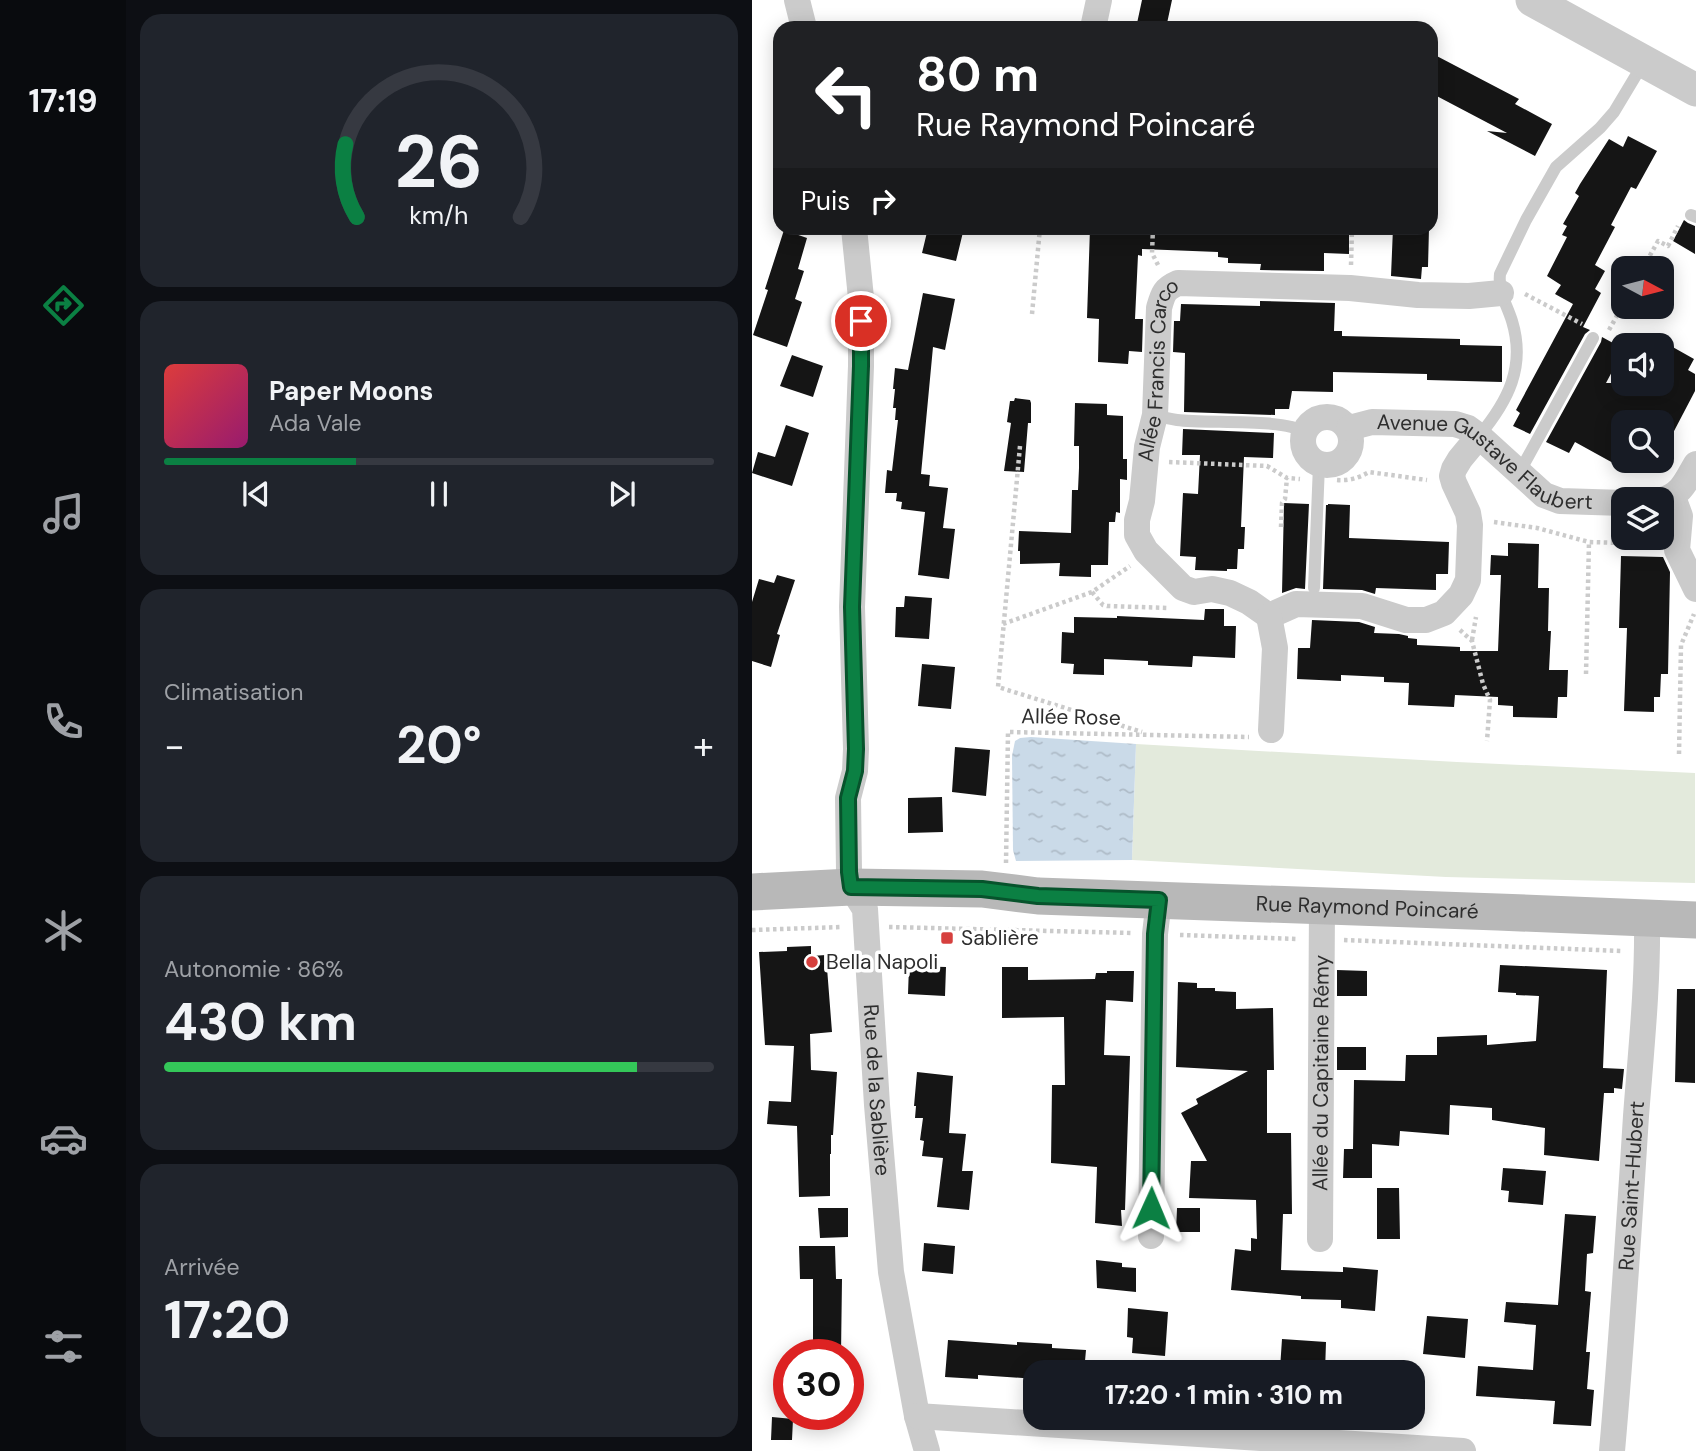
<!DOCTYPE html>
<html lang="fr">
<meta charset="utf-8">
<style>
:root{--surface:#171b24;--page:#20242c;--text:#f1f3f6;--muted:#9ea1a6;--line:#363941;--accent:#0b8043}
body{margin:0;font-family:"DM Sans",sans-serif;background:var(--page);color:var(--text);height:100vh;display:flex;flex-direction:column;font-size:26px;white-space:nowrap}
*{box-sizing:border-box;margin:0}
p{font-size:23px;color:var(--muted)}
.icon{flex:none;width:38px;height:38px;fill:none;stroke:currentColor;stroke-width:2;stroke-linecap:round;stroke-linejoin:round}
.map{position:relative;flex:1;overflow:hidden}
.side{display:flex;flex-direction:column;gap:14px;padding:14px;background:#0d0f14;width:626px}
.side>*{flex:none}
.top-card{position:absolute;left:21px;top:21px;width:665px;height:214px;border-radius:21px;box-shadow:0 4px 18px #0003;background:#202124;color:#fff;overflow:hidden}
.needle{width:46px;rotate:97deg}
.controls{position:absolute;left:859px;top:256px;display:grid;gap:14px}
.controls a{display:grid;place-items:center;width:63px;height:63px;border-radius:14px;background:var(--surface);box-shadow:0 4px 18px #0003;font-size:35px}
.speed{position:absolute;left:21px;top:1339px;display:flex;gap:14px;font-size:35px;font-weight:700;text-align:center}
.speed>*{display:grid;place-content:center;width:91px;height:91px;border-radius:50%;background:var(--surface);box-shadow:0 4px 18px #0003;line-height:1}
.speed .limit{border:10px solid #d22;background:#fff;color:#111}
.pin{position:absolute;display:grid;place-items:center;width:60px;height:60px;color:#fff;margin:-30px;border:4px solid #fff;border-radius:50%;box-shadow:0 2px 7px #0007}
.me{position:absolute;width:77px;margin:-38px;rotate:1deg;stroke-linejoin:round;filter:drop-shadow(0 0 5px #0008)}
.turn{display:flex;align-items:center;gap:24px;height:147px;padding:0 28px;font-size:32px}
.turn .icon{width:91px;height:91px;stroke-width:2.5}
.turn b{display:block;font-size:49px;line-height:60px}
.then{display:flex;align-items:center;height:66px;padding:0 28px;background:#0003;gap:14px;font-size:26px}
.big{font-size:52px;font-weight:700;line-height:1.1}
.side .widget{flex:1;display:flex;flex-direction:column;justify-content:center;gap:10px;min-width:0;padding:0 24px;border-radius:21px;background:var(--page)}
.side .dial{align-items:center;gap:0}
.dial svg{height:182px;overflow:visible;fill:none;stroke:var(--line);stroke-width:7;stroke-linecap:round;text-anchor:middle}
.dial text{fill:var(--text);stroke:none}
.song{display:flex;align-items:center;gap:21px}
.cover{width:84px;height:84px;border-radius:10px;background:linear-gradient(135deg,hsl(0 70% 55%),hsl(320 70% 35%))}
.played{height:7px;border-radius:4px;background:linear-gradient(90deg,var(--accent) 35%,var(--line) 35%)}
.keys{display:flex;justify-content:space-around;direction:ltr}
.heat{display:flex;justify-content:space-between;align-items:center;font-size:38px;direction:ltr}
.charge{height:10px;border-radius:5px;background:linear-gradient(90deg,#34c759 86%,var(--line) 0)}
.trip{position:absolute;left:271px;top:1360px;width:402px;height:70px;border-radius:21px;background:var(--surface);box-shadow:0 4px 18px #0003;font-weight:700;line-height:70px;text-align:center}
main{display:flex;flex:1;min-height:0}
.tab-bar{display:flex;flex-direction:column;width:126px;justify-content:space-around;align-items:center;background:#090b0e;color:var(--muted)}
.tab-bar .icon{width:49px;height:49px}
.tab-bar .current{color:var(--accent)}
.tab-bar b{font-size:32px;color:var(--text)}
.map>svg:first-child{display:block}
</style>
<main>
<nav class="tab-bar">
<b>17:19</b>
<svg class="icon current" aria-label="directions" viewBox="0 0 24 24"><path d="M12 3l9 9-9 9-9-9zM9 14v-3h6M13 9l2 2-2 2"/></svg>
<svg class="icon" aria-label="music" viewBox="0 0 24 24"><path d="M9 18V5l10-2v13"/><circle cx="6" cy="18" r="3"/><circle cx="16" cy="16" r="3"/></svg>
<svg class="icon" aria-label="phone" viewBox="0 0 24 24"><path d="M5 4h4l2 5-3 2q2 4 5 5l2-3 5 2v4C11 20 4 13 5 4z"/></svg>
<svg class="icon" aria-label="climate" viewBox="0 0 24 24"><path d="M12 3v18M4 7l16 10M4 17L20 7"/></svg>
<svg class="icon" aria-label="car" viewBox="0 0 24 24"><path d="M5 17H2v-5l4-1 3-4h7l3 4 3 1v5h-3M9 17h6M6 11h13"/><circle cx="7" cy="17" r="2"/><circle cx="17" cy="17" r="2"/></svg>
<svg class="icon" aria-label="filters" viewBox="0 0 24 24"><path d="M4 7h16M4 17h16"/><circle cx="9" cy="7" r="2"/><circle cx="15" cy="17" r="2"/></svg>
</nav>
<section class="side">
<div class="widget dial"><svg viewBox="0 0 100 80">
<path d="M14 69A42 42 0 1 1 86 69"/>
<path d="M14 69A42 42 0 0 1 9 37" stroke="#0b8043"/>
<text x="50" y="56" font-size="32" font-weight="700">26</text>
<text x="50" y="72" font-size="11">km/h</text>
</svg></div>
<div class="widget">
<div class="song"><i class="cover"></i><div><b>Paper Moons</b><p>Ada Vale</p></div></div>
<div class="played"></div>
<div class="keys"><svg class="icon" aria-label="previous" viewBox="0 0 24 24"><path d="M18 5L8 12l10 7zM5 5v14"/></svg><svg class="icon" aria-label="pause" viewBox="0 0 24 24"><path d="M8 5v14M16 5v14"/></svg><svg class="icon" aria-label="next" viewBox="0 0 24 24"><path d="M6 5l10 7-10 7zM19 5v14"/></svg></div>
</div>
<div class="widget"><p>Climatisation</p>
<div class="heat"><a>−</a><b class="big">20°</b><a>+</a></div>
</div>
<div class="widget"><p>Autonomie · 86%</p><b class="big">430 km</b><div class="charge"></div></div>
<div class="widget"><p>Arrivée</p><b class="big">17:20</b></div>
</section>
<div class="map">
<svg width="944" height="1451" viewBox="0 0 944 1451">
<defs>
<pattern id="water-ripples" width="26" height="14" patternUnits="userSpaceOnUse" patternTransform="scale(1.75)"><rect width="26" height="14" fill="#cadae8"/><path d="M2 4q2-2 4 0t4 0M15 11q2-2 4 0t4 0" fill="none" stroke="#aebbc7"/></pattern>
</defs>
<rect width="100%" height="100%" fill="#fff"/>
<path fill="#e3eadc" d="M384 744 705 762 943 773V883L694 877 380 860Z"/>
<path fill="url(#water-ripples)" d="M279 737 384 744 380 860 264 861 261 850 260 756 263 741 268 738Z"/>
<path fill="#151515" d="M390 0H420L414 28H384Z
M679 53 767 99 763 104 800 124 783 156 735 131 755 133 679 93Z
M876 136 905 151 884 189 879 187 859 225 863 227 843 265 853 271 843 289 849 293 831 327 838 330 833 334 778 434 761 426 768 413 764 410 821 304 803 294 809 285 795 276 815 237 810 235 815 226 811 224 827 196 823 193 828 184 857 139 871 147Z
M932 220 936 223 943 226V254L921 241Z
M176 228H212L204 261 170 253Z
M338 228H585V232H597V254L572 253V271L508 270 509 264 476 263V258L466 257V252L390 249V256L386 255 383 319H391L390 352 377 351 376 364 346 362 347 319 335 318Z
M641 228H677L676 267H670L669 279 639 276Z
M32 230 55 238 46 269 52 271 43 299 50 302 35 347 1 335 16 290 13 289Z
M171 293 203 299 193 350 181 347 169 474 178 475 177 486 196 488 191 528 203 529 197 579 166 575 173 512 149 509 150 502 144 501 145 493H133L135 470 140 471 146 420H143L144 408H141L143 389H141L143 368 156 370Z
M508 301 583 303 582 331H590V336L708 339V345L750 346V382L675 380V374L581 372V392L540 391 537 409H523V415L432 412 433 353 421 352 422 321H428L429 304 508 306Z
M850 337 872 349 854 383H910V341L942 359 936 370 943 374V391L921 433 910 427V422H872V469L823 442 817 453 794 442 849 342Z
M40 355 71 366 61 397 28 386Z
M263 398 278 400 279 403V423H276L272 472 252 471 259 423 255 422 258 401H262Z
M323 403 355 404V415L371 416V459H375V480L368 479V513L364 512 363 522H357L356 565H339V577L307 576 308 563 268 564V551H266L267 531 319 533 320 490H326L327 468V446H322Z
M34 425 57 433 40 486 0 473 6 452 23 457Z
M431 429 522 433 521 458 492 457 489 527H493L492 549H486L485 569H475V571L443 570 444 557 428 556 431 493 446 494 448 455H430Z
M532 503 557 504 553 589 544 588 530 593Z
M576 504 598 505 597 538 697 542 696 574H684V590L624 588 623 594 610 590 571 589 574 505H576Z
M756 543 787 544 786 588H797L796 631H799L797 670H816L815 697H806L805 718 761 717V706L746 705V697L703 695 702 707 656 705 657 683 632 682V677L589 675V681L545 679 546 648H558L560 620 607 622 623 627 622 633 647 634 656 636V638L665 639V645L708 647V651H746L749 575H738L739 555 756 556Z
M869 556 911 557 918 572 916 674H909L908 697H902V712L872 711 875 628H867Z
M25 575 43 580 25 634 28 635 19 667 0 661V602L7 579 22 583Z
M153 596 180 598 177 639 143 637 144 607H152Z
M453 609H472V626H484L483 658 441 656 440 667 396 665V661L352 659V675L321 674 322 664 309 663 310 632 322 633V617L365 618V616L452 620Z
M170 664 203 667 199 709 166 706Z
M203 747 238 750 234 796 200 792Z
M190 797 191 832 156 833V798Z
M59 946V956L74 955 80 1032 58 1034 59 1070 85 1072 81 1135H79V1154H78V1196L47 1197 45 1126 15 1124 17 1101 39 1102 42 1046 13 1045 7 952 35 951V947Z
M748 965 855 970 851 1068 872 1069 870 1089 862 1088V1093H852L847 1161 792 1155 793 1128 740 1120V1108L698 1105 697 1135 648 1131 647 1146 620 1144V1178H591L592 1149H601L602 1080 653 1081 654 1055H685V1037L735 1035V1045L784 1041 787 996 764 995V993L746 992Z
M157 966 194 967 193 996 156 994Z
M250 967H276V980L343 979 344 973H355V971H382L381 1002 354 1000 352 1055 378 1056 373 1210H369L370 1226 343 1223 345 1167 299 1163 300 1085H313L312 1017 250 1018Z
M585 970 615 971V996H585Z
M426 982 445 983V988H463V991L484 992V1009L521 1008 522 1070H515V1133H539L540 1214H531L529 1270 591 1272V1267L626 1270 623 1311 589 1308V1300L549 1299V1296L479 1290 483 1249 499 1251V1238L505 1239 504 1200 437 1198 439 1161H455L429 1113 446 1104 444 1099 496 1071 424 1067Z
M925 989H943V1083L923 1082Z
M585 1047H614V1070H585Z
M165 1072 201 1076 197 1133 214 1134 210 1171H221L217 1210 185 1207 191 1158 170 1156 172 1141 168 1140 171 1118H163L164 1106H162Z
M751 1168 794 1171 791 1205 756 1202 757 1191 749 1190Z
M625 1188H647L648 1239H625Z
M66 1208H96V1237L68 1238Z
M425 1208H448V1232H424Z
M813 1214 844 1216 841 1253 835 1254 833 1291 839 1292 834 1352H838L835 1389 842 1390 839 1426 801 1424 803 1401 724 1396 726 1366 781 1370 784 1325 752 1322 754 1302 806 1305Z
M172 1243 203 1246 201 1274 170 1271Z
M47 1246H83L84 1279H90L89 1354H61V1279H48Z
M344 1260 370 1263V1267L384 1268V1292L345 1288Z
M376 1308 416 1312 413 1356 380 1353 381 1338 375 1337Z
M675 1316 716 1319 713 1358 671 1354Z
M530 1339 574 1342 573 1372 528 1369Z
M196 1340 265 1345V1342L300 1344V1348L334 1350 332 1372H284V1379L226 1375V1379L193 1377Z
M20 1417 41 1419 40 1440H19Z"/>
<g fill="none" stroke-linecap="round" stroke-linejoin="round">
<path stroke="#cbcbcb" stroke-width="4.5" stroke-dasharray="3.5 3.5" stroke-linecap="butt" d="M401 228 400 253 407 267
M599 265 600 228
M891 268 906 241 916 246 926 226
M773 294 830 324
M280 314 288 228
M857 330 872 303
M268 446 246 687 390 732
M417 462 515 466 535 478 548 479
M585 480C596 481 607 478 617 472L675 480
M742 522 785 528 837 542 903 544
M529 527 530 503 533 499 535 478
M340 592 351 605 355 606 417 608
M251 624 340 592 378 566
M708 630 720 641 731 684 738 700 735 741
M720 640 724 617
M834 674 837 542
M927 754 929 645 942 614
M254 863 256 732 497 737
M137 927 380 933
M0 930 90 927
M428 935 545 939
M592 940 870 951"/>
<path stroke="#cbcbcb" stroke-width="12" d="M939 215 944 217
M403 415C410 417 418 419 425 420 455 424 531 418 553 432
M727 436C756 401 774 367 760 321 755 305 746 292 748 274L774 220 804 167 848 128 862 112 892 62
M767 473 841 338
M562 588 567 465"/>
<g stroke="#cbcbcb" stroke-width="26">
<path d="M45 0 52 28"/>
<path d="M341 28 347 0"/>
<path id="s1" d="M102 228 109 298V366L100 607 104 749 103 771 96 798 97 871 99 887 113 909 125 1105 139 1272 165 1416 175 1451"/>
<circle cx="575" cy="441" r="24"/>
<path id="s2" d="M597 428 620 422 703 424 716 428 727 436 792 495 808 501 872 503"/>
<path d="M921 497 928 516 925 550 944 589"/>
<path d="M910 500C930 494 934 481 944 464"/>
<path id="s3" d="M517 616 497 602 478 593 460 589 442 592 431 588 394 551 385 535V520L390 501 395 447 403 415 407 308C411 294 412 289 426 283L598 288 666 295 717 296 749 293"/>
<path d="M517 616 544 604 610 606 654 620H674L692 613 709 595 716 580 718 525 716 513 702 483 700 476 702 469 708 459 727 436"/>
<path d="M517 616 523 648 519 730"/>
<path d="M399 1236 403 934 407 900"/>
<path id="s4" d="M568 1239 570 905"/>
<path d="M165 1416 711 1451"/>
<path id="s5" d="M860 1451C870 1339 877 1228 884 1116 889 1051 896 985 895 919"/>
</g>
<path stroke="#cbcbcb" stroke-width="33" d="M780 0 944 90"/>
<path stroke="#b8b8b8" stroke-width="37" id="s6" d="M0 892 99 887 230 889 286 896 746 912 944 920"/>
</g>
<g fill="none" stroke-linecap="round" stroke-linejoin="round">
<g stroke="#07532c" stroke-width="18">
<path id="route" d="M109 321V366L100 607 104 749 103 771 96 798 97 872 99 887 230 889 286 896 407 900 403 934 399 1208"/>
</g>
<use href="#route" stroke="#0b8043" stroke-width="12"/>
</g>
<g fill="#d6403e" stroke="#fff" stroke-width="2.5">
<rect x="188" y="931" width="14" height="14" rx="3.5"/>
<circle cx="60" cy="962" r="7"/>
</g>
<g text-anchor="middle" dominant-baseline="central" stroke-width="7" stroke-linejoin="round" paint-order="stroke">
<g font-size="21" fill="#2e2e2e" stroke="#fff">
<text stroke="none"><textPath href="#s3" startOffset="332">Allée Francis Carco</textPath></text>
<text stroke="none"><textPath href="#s2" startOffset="150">Avenue Gustave Flaubert</textPath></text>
<text transform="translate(319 717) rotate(1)">Allée Rose</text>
<text stroke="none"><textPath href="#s6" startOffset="616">Rue Raymond Poincaré</textPath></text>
<text stroke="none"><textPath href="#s4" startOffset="166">Allée du Capitaine Rémy</textPath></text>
<text stroke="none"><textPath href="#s1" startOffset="868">Rue de la Sablière</textPath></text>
<text stroke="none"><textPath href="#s5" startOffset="266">Rue Saint-Hubert</textPath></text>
</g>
<g font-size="21" fill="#2e2e2e" stroke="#fff" text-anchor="start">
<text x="209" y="938">Sablière</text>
<text x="74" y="962">Bella Napoli</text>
</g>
</g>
</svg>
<div class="controls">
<a><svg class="needle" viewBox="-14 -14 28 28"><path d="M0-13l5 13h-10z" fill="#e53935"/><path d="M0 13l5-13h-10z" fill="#9ea1a6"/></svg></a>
<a><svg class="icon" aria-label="sound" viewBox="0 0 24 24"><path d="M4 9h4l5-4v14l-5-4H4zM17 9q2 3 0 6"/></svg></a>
<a><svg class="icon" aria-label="search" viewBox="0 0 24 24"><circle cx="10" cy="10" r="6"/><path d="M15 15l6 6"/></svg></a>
<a><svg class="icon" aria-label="layers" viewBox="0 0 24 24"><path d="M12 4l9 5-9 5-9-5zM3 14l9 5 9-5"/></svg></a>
</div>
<div class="speed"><div class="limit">30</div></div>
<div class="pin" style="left:109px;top:321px;background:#d93025"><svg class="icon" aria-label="arrive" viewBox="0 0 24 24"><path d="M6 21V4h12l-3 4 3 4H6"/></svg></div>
<svg class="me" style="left:399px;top:1208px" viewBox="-20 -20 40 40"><path d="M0-17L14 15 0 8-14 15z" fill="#0b8043" stroke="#fff" stroke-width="4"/></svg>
<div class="trip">17:20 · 1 min · 310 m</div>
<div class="top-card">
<div class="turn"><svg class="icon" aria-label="left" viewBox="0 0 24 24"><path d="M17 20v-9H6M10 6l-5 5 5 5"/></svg><div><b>80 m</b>Rue Raymond Poincaré</div></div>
<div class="then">Puis<svg class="icon" aria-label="right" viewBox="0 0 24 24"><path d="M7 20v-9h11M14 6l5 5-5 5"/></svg></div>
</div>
</div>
</main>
